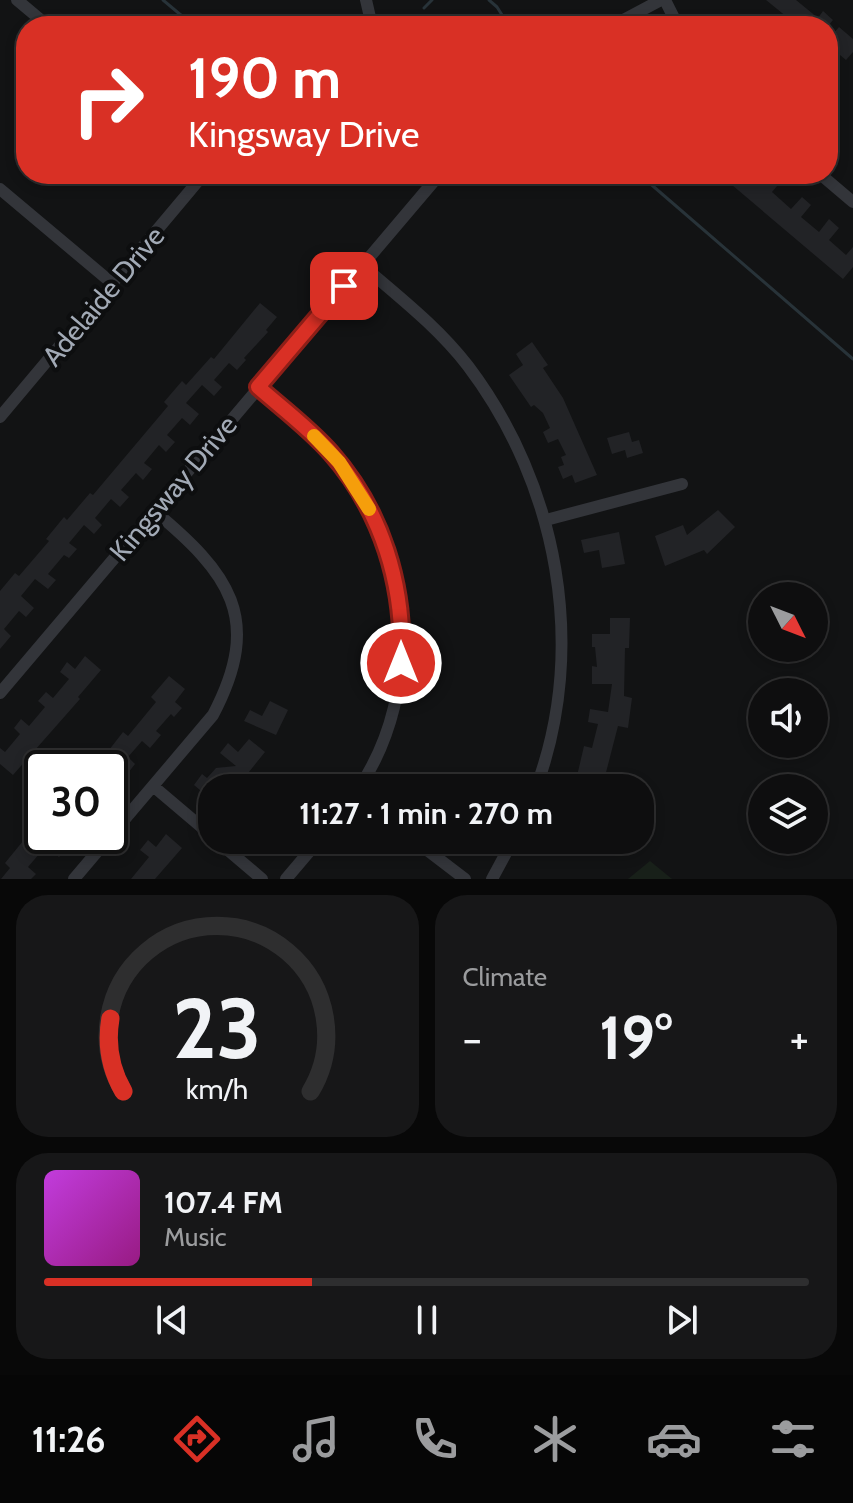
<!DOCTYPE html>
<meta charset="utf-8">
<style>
:root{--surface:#0e0e0f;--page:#171718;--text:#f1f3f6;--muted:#9b9c9e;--line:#2e2e2f;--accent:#d93025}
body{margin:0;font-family:Cabin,sans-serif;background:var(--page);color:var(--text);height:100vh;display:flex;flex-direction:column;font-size:30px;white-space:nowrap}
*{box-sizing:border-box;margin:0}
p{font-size:26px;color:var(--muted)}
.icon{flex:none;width:44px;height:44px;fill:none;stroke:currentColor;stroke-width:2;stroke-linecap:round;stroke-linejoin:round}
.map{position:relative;height:879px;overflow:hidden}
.details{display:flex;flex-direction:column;gap:16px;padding:16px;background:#080808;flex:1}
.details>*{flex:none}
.hud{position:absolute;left:16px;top:16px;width:822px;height:168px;border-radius:32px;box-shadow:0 4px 12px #0003,0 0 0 2px var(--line);background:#d93025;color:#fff;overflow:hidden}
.needle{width:52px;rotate:132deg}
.controls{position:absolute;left:748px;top:582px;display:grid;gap:16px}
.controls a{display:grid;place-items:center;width:80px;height:80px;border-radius:50%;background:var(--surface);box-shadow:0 4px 12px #0003,0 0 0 2px var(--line);font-size:40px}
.speed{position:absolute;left:24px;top:750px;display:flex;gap:16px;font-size:40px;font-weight:700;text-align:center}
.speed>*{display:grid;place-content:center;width:104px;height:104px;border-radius:50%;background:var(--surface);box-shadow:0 4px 12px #0003,0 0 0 2px var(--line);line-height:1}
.speed .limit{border:4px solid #111;border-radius:12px;background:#fff;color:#111}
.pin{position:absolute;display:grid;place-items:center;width:68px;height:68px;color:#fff;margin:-34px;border-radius:16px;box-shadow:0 4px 12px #0006}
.me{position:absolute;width:88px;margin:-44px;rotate:0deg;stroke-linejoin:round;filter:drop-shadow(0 0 6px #0008)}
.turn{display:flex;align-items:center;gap:28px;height:168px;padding:0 40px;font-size:36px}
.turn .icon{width:104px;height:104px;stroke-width:2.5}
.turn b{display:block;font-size:56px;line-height:68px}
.big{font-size:60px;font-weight:800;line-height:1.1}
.details .tile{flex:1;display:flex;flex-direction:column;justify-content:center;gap:12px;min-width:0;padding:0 28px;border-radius:32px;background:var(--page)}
.details .dial{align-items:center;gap:0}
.dial svg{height:208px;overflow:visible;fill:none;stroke:var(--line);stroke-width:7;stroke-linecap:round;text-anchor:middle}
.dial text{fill:var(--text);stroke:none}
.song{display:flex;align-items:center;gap:24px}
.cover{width:96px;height:96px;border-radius:12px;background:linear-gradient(135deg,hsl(290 70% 55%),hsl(310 70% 35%))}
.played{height:8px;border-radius:4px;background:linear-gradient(90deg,var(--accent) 35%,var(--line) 35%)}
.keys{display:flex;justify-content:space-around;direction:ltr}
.heat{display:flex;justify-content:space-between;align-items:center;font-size:44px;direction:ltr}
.details .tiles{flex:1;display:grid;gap:16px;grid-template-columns:1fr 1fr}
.tile:last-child{grid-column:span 2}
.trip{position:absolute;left:198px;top:774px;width:456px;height:80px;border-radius:32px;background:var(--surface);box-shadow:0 4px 12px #0003,0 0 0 2px var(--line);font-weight:800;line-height:80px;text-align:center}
.tabs{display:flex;height:128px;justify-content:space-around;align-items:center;background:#060606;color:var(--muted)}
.tabs .icon{width:56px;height:56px}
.tabs .selected{color:var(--accent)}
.tabs b{font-size:36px;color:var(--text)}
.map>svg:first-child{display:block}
</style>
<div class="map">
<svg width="853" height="879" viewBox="0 0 853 879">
<rect width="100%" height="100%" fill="#121314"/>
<path fill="#182019" d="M650 861 672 879H628Z"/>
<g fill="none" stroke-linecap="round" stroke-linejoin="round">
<path stroke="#283339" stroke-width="3" d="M163 0 194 26
M489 0 497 7 509 26
M424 8 432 0
M639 174 853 359"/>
</g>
<path fill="#222326" d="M766 0H796L818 18 823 11 833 20 828 26H798Z
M839 27 853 39V52L846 60 828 45V40Z
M719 174H754L764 182 771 174H777L783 179 772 192 791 209 802 197 811 205 801 217 819 232 829 219 839 228 829 240 846 255 853 247V267L843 279Z
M260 303 277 317 266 330 268 332 244 358 246 360 237 370 229 363 214 380 222 387 214 396 202 385 186 403 199 414 190 425 182 418 167 435 175 442 166 452 159 445 144 463 152 469 143 480 136 473 121 490 129 497 120 507 111 499 95 518 102 525 94 534 84 525 69 543 77 549 69 558 64 555 48 574 56 580 48 589 35 579 21 596 34 608 26 617 19 611 4 629 11 636 0 649V591L15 573 19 576 49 541 46 539 64 517 67 520 90 493 93 495 168 406 164 402 182 381 186 385 211 357 214 359Z
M532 342 548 365 543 368 563 398 597 475 575 483 572 475 563 479 558 467 564 465 561 457 566 455 558 439 548 443 543 432 550 428 543 413 534 405 531 407 509 375 523 365 516 354Z
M629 432 632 442 639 440 643 453 627 458 625 450 612 454 607 438Z
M718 510 735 527 707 554 704 550 665 566 655 536 683 525 687 535Z
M619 532 625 564 602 568 599 550 584 553 581 540Z
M610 618H630L629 648H625L624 696 632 698 628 728 618 726 602 788H568L572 774 577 776 584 746 592 748 598 724 588 722 590 709 608 712 612 684H592V666L597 667 595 647H592V634H610Z
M85 656 101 670 78 697 80 699 13 775 0 764V748L5 752 20 734 14 728 21 719 29 726 45 707 38 701 46 692 53 698 69 679 60 672 67 662 75 669Z
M169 676 185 689 175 702 182 708 174 717 171 714 156 731 161 735 150 748 142 741 128 757 135 764 128 773 122 768 110 783V768H95L123 732 128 736 156 702 151 697Z
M270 701 288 710 276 735 244 721 250 710 262 716Z
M249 739 265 752 236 788H212L207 796 194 785 202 774 207 778 216 768 236 766 220 753 228 743 238 752Z
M166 834 182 848 155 879H131L149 857 140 850 148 840 156 847Z
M34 836H64L59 841 67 848 59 857 46 846 28 867 36 874 31 879H1L10 868 5 863 23 841 29 846 36 837Z"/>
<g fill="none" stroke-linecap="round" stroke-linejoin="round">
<path stroke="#33353a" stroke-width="12" d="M17 0 48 26
M366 0 372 26
M665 0 678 26
M612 26 661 0
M820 174 853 202
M0 189 113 284
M362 265C399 297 438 327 468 366 558 485 588 647 536 788
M258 387C285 411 316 433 339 462 411 554 425 688 359 788
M0 417 204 174
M546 520 682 484
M0 693 440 174
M153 786 212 836
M216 840 262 879
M414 840 465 879
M74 879 213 715C264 618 229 573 153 510
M286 879 319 840
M492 879 513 840"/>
</g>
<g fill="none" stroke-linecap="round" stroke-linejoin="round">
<g stroke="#8d1f18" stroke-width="20">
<path id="route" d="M344 286 258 387C282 408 310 429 331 453 382 511 405 586 401 663"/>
</g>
<use href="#route" stroke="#d93025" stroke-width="14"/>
<path stroke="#f59e0b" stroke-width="14" d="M314 436 339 462 369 509"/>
</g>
<g text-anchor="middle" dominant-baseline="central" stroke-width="8" stroke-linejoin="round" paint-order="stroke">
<g font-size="28" fill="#a2aab6" stroke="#0d0e0f">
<text transform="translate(103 296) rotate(-50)">Adelaide Drive</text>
<text transform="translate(173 488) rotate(-50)">Kingsway Drive</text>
</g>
</g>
</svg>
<div class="controls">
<a><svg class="needle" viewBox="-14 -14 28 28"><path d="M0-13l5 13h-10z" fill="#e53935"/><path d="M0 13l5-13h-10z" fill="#9b9c9e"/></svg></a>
<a><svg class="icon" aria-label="sound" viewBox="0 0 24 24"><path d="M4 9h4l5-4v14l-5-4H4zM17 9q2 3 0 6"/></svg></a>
<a><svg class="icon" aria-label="layers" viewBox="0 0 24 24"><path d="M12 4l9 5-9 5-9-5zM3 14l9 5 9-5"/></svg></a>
</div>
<div class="speed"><div class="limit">30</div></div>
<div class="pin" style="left:344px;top:286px;background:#d93025"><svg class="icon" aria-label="arrive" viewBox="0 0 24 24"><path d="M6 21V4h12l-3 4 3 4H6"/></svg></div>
<svg class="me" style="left:401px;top:663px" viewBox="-20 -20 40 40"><circle r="17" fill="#d93025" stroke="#fff" stroke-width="3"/><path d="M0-11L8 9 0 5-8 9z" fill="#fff"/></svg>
<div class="trip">11:27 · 1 min · 270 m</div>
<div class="hud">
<div class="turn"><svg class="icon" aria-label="right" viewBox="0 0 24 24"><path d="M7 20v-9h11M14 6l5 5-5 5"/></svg><div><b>190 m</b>Kingsway Drive</div></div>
</div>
</div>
<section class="details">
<div class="tiles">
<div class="tile dial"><svg viewBox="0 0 100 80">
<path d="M14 69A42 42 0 1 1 86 69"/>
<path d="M14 69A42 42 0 0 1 9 41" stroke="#d93025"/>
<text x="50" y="56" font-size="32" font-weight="700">23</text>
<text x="50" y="72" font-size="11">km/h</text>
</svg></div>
<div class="tile"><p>Climate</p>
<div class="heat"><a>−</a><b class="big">19°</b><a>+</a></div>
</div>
<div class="tile">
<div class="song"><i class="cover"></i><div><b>107.4 FM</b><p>Music</p></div></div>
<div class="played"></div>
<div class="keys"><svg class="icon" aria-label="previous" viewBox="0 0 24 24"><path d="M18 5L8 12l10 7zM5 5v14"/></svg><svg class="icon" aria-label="pause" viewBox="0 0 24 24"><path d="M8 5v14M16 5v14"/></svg><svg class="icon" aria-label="next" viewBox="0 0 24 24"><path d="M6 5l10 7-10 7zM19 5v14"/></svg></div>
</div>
</div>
</section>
<nav class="tabs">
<b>11:26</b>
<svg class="icon selected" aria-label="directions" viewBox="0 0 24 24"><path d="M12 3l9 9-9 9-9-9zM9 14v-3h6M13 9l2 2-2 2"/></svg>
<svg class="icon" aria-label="music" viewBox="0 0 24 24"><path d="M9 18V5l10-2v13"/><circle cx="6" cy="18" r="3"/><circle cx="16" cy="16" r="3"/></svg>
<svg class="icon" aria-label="phone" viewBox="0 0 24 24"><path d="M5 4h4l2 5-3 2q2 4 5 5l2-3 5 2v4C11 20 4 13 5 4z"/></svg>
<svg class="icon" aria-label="climate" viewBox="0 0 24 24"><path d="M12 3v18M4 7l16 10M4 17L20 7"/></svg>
<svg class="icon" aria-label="car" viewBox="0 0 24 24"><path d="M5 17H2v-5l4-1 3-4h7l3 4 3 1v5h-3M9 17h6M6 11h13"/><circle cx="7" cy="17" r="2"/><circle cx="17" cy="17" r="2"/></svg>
<svg class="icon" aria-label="filters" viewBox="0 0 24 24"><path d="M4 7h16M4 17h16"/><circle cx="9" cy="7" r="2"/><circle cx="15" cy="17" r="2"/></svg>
</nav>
